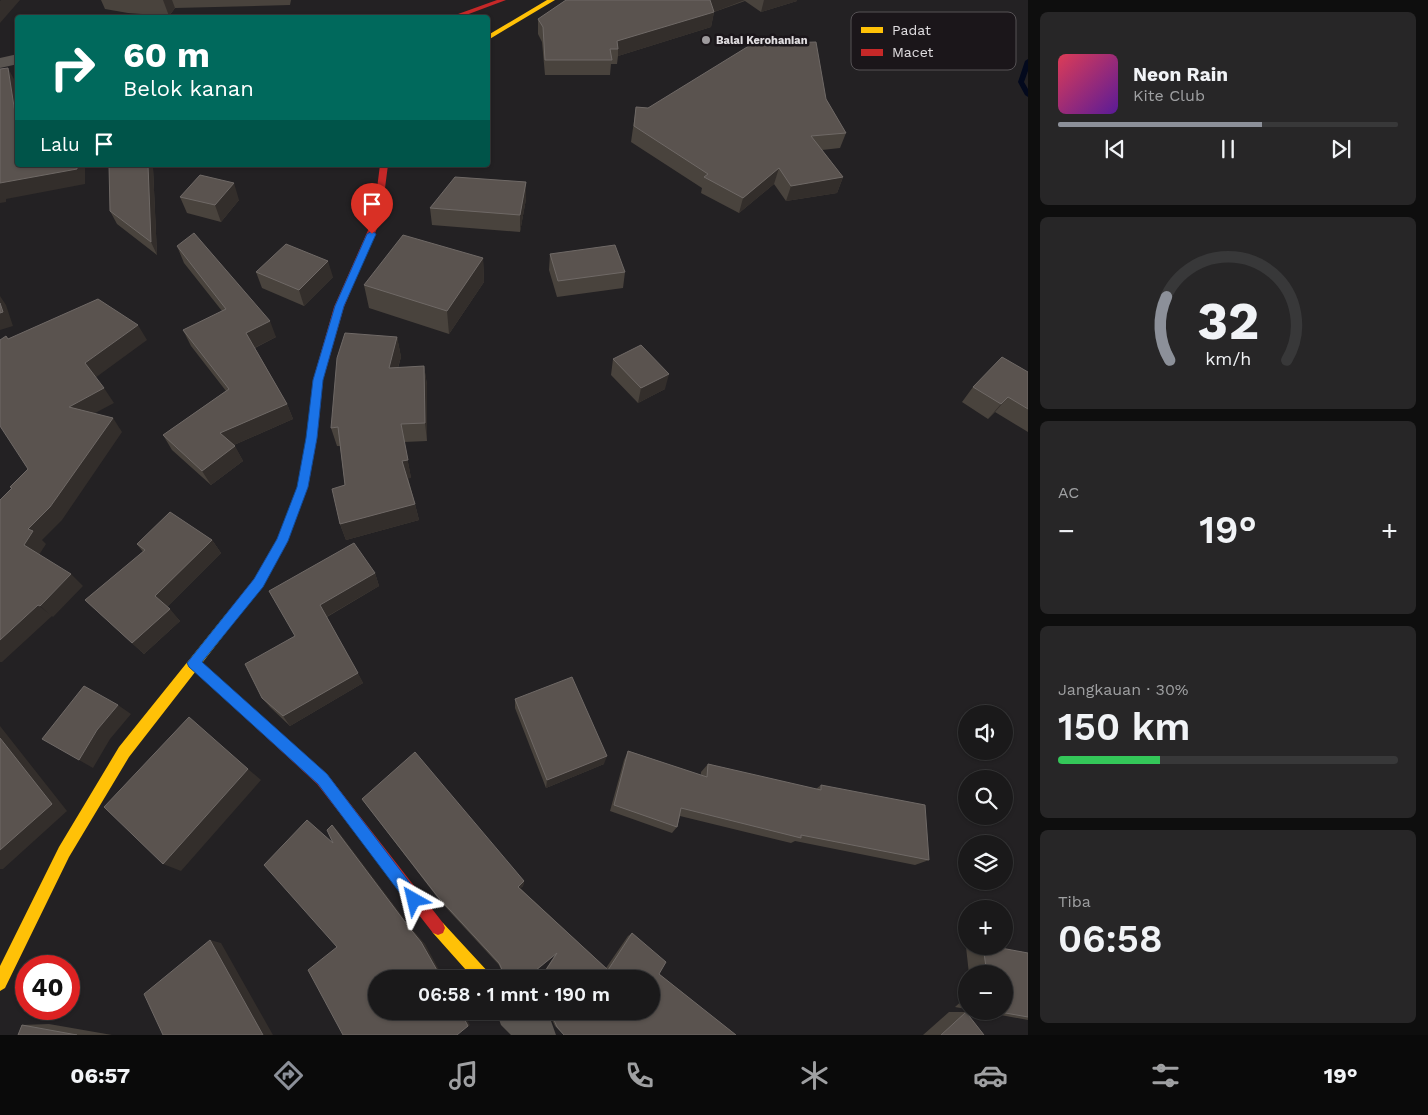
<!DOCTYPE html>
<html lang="id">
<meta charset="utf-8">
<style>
:root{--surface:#1a191a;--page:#272627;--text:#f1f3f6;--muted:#9fa0a2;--line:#383839;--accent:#8c9099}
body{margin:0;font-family:"Work Sans",sans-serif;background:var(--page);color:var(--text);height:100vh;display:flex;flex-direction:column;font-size:19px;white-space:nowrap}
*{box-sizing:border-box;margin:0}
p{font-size:16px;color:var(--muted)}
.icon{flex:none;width:28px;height:28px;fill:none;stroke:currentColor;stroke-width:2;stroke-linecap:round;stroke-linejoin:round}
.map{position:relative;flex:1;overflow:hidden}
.details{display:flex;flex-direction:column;gap:12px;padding:12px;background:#0e0e0e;width:400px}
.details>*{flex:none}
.guide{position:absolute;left:15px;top:15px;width:475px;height:152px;border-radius:5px;box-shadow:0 1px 4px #0004,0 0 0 1px var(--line);background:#00695c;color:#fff;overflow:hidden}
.buttons{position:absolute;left:958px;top:705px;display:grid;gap:10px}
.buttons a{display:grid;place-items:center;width:55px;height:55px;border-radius:50%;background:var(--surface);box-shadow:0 1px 4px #0004,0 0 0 1px var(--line);font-size:25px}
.speed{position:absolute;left:15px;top:955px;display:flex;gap:10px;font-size:25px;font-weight:700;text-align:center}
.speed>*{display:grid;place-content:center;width:65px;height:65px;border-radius:50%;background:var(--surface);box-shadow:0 1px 4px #0004,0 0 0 1px var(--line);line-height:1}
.speed .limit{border:8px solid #d22;background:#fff;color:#111}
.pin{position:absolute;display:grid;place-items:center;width:42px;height:42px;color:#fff;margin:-51px -21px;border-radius:50% 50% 50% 0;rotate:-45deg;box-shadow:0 0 5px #0007}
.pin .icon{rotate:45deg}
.me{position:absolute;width:55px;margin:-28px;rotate:323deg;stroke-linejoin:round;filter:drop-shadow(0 0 4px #0008)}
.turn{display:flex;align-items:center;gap:18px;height:105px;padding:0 25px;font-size:22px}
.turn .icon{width:65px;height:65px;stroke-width:2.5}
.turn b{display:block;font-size:35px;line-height:42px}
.then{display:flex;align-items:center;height:48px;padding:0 25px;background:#0003;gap:10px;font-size:19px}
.big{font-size:38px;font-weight:600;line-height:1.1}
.details .tile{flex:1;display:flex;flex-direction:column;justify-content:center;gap:8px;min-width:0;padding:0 18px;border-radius:8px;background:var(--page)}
.details .dial{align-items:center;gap:0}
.dial svg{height:130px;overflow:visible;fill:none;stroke:var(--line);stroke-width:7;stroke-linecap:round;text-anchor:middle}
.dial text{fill:var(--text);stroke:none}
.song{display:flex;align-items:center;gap:15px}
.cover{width:60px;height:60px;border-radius:8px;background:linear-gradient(135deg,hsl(350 70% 55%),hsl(270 70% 35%))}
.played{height:5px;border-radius:2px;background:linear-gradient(90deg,var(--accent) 60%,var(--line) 60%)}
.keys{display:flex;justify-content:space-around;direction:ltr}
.heat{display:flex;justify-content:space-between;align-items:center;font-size:28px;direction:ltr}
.charge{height:8px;border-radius:4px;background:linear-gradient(90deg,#34c759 30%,var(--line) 0)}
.trip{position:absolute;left:368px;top:970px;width:292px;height:50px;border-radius:25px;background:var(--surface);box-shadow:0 1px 4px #0004,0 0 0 1px var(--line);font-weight:600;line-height:50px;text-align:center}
.tabs{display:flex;height:80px;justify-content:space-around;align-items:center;background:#0a0a0a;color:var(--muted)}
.tabs .icon{width:35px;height:35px}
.tabs .active{color:var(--accent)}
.tabs b{font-size:22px;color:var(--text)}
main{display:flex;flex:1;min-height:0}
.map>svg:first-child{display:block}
</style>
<main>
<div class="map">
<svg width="1028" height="1035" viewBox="0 0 1028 1035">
<rect width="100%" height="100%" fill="#232123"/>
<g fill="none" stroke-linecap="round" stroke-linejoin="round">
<path fill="#03091d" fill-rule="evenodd" d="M1028 59V71L1024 82 1028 89V97L1025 95 1018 82 1025 61Z"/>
<path fill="#5a5551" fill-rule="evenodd" d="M18 54V64L0 68V58Z
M496 1011H541L551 1021 556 1035H511L501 1025Z"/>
<path fill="#ffc107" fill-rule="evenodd" d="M547 0H555L488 40V35Z
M230 612 234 614 236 618 234 622 129 757 69 857 5 988 0 991V966L59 847 119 747 226 614Z
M438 921 443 923 490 974 493 979H474L433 933 431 928 433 923Z"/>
<path fill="#c62828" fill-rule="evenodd" d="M497 0H506L458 18H447Z
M380 165H388L381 219 344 307 323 380 317 438 308 487 286 545 262 587 234 622 230 624 226 622 224 618 226 614 254 579 277 539 298 487 307 438 313 380 334 307 373 219Z
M194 657 198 659 327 774 443 923 445 928 443 933 438 935 433 933 317 784 190 667 188 663 190 659Z"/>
</g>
<path fill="#49433d" d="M101 0H291L290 5 175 8 169 16 128 13 105 9Z
M566 0H797V1L761 12 745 1 714 12 711 27 618 56 617 64H611L610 75H545L542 42 538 34V19Z
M826 99 846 133 840 148 822 150 843 177 837 193 786 201 774 184 739 213 701 193 702 188 631 142 636 107 648 108Z
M153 168 157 255 117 224 110 211Z
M526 182V199L520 232 432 225 430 208Z
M180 197 239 200 221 222 187 213Z
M177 246 276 337 255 348 287 404 293 419 234 445 243 461 211 485 172 450 163 435 226 391 191 346 183 330 222 311 184 263Z
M550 254 625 272 623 288 557 297 549 270Z
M483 258 484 282 449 334 369 308 364 285Z
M256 272 333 277 304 306 262 288Z
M397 337 401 357 398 368 424 366 427 385V441L404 442 411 478H408L415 504 419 520 346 540 340 524 345 485 340 446H337L331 428Z
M613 359 665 389 638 403 611 375Z
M1028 372V432L995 412 988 419 962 402 973 387Z
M212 540 221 553 167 607 180 621 144 654 85 600 143 552 137 544Z
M375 573 379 586 327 617 363 683 290 726 270 707 262 698 295 636Z
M515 699 604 764 546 788 515 708Z
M628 751 701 775V772L708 764 816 789 821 785 929 860 915 865 795 841 791 843 680 816 677 827 672 833 610 811 624 760Z
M362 799 524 881 523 886 520 888 606 968 628 936 632 933 659 974 736 1035H564L555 1026 552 1020 544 1011H651L539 979 555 955 526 979H505L499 965 440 901Z
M973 946H990L1028 953V1020L978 1011H1004V974H969L966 947Z
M966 997V1009L955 1007Z
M949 1012H966L984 1035H923Z
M49 1024 112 1035H18L22 1025Z"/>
<path fill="#332e2b" d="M1 0H20L0 23V1Z
M163 0H172L175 8 169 16Z
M710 0H745L709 14 714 12 711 27 618 56V49L617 41Z
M764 0H797V1L761 12Z
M8 68 16 83 18 92V132Z
M77 165H85V184L6 199V202L0 203V183Z
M148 165H152L153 168 157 255 151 242Z
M779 168 774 184 739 213 743 198Z
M843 177 837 193 786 201 791 186Z
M526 182V199L520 232V215Z
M234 183 239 200 221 222 215 205Z
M483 258 484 282 449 334 447 311Z
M328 261 333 277 304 306 299 290Z
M0 296 6 305 13 326 0 330Z
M270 321 276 337 252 349 246 333Z
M138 325 147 340 95 378 85 363Z
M397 337 401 357 392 387 389 368Z
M424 366 427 385V441L425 423Z
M669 374 665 389 638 403 641 388Z
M104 388 114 403 80 421 69 407Z
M1008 397 995 412 988 419 1001 404Z
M287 404 293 419 227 448 220 433Z
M113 418 122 432 62 520 42 540 46 544 37 558 24 545 28 529Z
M401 424 411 478 406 479 402 461Z
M235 446 243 461 211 485 202 471Z
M415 504 419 520 346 540 340 524Z
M212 540 221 553 166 608 155 596Z
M375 573 379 586 326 617 320 605Z
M71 574 83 586 53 617 40 606Z
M38 605 52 616 2 662H0V640Z
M170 609 180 621 144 654 132 643Z
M358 673 363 683 290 726 283 716Z
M118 705 131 714 110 739 93 768 79 760 97 730Z
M0 726 67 811 3 869H0Z
M607 756 604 764 546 788 547 780Z
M248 769 261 780 181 871 163 864Z
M332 825 338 831 412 929 425 944 444 979H442Z
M524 881 523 886 518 891V887Z
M210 940 221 943 273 1035H263Z
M460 1011H462L470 1025 457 1035Z"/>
<path fill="#5a534f" stroke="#6f6966" d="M566 0H710L714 12 617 41 618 49H610L612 60H545L543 27 538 19Z
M816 42 826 99 846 133 811 136 843 177 791 186 779 168 743 198 704 177 708 174 634 126 636 107 648 108 752 44Z
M8 68 18 132V165H77V169L0 183V69Z
M109 165H148L151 242 110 211Z
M200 175 234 183 215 205 180 197Z
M455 177 526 182 520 215 430 208Z
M194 233 270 321 246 333 287 404 220 433 235 446 202 471 163 435 229 389 183 330 226 309 177 246Z
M403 235 483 258 447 311 364 285Z
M286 244 328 261 299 290 256 272Z
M615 245 625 272 558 281 550 254Z
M98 299 138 325 85 363 104 388 69 407 113 418 50 507 28 529 33 531 24 545 71 574 40 606 38 605 0 640V500L12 488 10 487 28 469 0 426V340L6 336 8 339Z
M0 303 3 312 0 313Z
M345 333 397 337 389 368 424 366 425 423 401 424 408 460 402 461 415 504 340 524 332 489 345 485 338 427 331 428 337 358Z
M641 345 669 374 641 388 613 359Z
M1002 357 1028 372V409L1008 397 1001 404 973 387Z
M170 512 212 540 155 596 170 609 132 643 85 600 145 550 137 544Z
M354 543 375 573 320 605 358 673 283 716 262 698 245 664 295 636 269 591Z
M572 677 607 756 547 780 515 699Z
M84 686 118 705 97 730 79 760 42 739Z
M189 717 248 769 163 864 104 807Z
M0 738 52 804 0 850Z
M628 751 707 777 708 764 821 790V785L925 805 929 860 801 835V838L681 808 677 827 614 805Z
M415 752 524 881 518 887 608 970 632 933 666 962 659 974 736 1035H564L557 1027 554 1020 545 1011H651V979H540L557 953 525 979H505L506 978 499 963 438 897 362 799Z
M307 820 333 843 327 830 332 825 408 926 421 942 442 979H376V1011H460L468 1026 457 1035H343L308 970 337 947 264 865Z
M210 940 263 1035H163L144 994Z
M983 946H990L1028 953V1017L994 1011H1004V974H987Z
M966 1012 984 1035H941Z
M22 1025 77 1035H18Z"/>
<path fill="#1a73e8" stroke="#114b97" d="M372 231 376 234 344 306 323 380 317 438 308 487 288 541 263 587 202 662 327 774 419 895 422 900 419 905 414 907 409 905 318 784 189 667 187 663 254 579 277 539 297 487 306 438 313 380 335 306 367 234Z"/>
<circle fill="#9e9b9e" stroke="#1b161a" stroke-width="2" cx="706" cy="40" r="5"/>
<g text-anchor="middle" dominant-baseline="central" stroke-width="5" stroke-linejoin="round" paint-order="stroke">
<g font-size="11" font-weight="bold" fill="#e0dde0" stroke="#1b161a" text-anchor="start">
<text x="716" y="40">Balai Kerohanian</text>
</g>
</g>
<rect x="851" y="12" width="165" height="58" rx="8" fill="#1b161a" stroke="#565255" stroke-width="1"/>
<rect x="861" y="27" width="22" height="6" fill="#ffc107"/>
<rect x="861" y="49" width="22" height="7" fill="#c62828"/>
<g font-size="14" fill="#e0dde0">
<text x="892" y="35">Padat</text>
<text x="892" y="57">Macet</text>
</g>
</svg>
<div class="buttons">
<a><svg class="icon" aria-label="sound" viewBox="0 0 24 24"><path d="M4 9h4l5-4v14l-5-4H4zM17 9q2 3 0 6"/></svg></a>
<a><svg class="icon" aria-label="search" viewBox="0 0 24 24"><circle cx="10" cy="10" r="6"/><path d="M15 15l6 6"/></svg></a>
<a><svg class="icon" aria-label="layers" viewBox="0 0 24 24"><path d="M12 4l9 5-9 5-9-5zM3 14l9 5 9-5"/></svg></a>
<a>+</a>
<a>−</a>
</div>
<div class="speed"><div class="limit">40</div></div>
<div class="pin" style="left:372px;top:234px;background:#d93025"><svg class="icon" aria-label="arrive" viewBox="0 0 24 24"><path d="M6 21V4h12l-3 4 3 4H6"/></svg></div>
<svg class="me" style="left:414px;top:900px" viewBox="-20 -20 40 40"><path d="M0-17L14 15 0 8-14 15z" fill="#1a73e8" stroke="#fff" stroke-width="4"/></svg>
<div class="trip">06:58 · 1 mnt · 190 m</div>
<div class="guide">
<div class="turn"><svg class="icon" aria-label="right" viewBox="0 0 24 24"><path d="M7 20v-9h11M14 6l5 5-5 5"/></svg><div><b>60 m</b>Belok kanan</div></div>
<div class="then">Lalu<svg class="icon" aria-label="arrive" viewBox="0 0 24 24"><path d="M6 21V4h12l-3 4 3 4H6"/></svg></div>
</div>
</div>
<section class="details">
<div class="tile">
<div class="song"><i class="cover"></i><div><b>Neon Rain</b><p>Kite Club</p></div></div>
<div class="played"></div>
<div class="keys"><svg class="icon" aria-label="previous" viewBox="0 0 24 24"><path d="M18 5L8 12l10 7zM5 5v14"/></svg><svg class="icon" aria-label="pause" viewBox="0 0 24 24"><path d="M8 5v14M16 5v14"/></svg><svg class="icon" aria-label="next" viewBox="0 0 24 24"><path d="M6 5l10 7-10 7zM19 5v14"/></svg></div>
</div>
<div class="tile dial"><svg viewBox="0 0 100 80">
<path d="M14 69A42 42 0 1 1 86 69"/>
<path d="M14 69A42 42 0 0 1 12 30" stroke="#8c9099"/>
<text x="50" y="56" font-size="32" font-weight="700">32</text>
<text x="50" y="72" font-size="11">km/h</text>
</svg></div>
<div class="tile"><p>AC</p>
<div class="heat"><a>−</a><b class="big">19°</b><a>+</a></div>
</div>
<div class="tile"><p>Jangkauan · 30%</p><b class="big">150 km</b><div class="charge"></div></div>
<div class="tile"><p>Tiba</p><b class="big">06:58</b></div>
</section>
</main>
<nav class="tabs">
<b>06:57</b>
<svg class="icon active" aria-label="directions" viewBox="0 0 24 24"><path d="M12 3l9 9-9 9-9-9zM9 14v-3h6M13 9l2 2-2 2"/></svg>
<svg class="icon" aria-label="music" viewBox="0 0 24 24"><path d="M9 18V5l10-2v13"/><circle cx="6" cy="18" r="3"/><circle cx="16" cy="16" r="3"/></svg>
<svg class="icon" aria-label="phone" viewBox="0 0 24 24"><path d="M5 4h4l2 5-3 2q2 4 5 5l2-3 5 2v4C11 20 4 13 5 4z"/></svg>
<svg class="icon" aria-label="climate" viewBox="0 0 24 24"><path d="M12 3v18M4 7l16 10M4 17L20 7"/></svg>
<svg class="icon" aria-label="car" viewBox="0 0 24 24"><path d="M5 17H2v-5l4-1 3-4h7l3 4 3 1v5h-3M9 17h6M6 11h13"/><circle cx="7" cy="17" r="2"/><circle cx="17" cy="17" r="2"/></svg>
<svg class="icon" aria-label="filters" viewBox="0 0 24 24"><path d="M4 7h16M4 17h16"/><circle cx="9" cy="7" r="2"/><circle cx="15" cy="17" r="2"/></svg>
<b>19°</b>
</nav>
